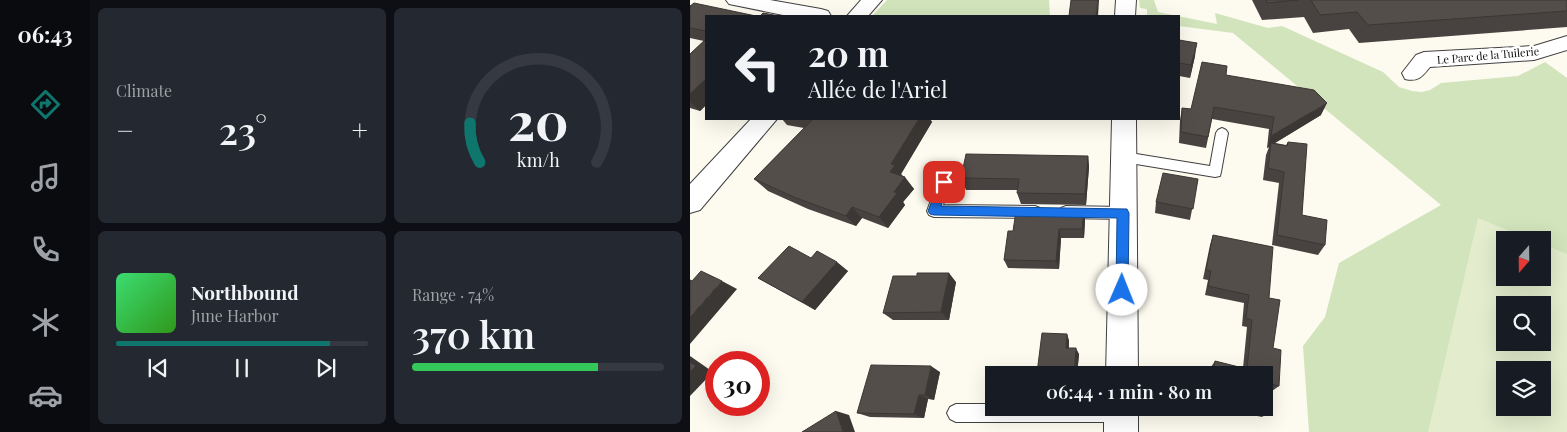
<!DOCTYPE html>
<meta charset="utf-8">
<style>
:root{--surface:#171b24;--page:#242831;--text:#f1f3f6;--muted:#9ea1a6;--line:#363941;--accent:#0f766e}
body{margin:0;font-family:"Playfair Display",serif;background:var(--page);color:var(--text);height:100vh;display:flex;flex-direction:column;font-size:19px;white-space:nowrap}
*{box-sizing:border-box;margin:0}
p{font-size:16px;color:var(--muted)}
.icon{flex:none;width:28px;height:28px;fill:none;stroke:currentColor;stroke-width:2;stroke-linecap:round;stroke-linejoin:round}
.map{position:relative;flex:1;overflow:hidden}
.details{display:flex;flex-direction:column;gap:8px;padding:8px;background:#0d0f14;width:600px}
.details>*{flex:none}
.banner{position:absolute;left:15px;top:15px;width:475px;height:105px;border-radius:0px;box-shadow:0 5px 20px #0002;background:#171b24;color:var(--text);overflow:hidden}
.needle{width:32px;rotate:200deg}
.tools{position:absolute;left:806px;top:231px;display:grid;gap:10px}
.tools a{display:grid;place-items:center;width:55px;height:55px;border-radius:0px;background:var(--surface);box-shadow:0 5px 20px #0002;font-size:25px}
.speed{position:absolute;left:15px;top:351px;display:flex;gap:10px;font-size:25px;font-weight:700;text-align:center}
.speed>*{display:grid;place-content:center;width:65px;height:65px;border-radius:50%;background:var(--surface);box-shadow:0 5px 20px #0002;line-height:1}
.speed .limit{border:8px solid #d22;background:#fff;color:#111}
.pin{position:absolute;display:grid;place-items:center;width:42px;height:42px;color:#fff;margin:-21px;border-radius:10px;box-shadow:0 2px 8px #0006}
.me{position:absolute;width:55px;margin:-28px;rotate:1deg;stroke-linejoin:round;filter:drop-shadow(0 0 4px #0008)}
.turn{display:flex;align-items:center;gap:18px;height:105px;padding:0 20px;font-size:22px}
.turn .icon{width:65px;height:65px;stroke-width:2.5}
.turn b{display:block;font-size:35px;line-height:42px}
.big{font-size:38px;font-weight:600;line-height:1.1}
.details .card{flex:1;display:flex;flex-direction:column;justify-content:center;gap:8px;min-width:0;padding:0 18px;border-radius:8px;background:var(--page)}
.details .dial{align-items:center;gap:0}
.dial svg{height:130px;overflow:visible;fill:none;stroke:var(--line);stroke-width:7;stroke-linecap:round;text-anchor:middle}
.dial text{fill:var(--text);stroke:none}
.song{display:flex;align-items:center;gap:15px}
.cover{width:60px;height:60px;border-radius:8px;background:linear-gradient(135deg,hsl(140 70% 55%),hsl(110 70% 35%))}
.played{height:5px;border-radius:2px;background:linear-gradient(90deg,var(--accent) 85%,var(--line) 85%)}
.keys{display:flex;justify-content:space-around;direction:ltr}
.heat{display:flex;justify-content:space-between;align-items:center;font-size:28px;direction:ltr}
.charge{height:8px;border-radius:4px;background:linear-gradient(90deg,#34c759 74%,var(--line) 0)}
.details .tiles{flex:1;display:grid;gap:8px;grid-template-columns:repeat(2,1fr)}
.trip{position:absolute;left:295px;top:366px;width:288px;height:50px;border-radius:0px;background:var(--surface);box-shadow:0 5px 20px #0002;font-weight:600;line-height:50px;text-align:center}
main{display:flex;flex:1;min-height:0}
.dock{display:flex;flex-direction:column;width:90px;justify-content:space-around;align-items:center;background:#090b0e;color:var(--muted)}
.dock .icon{width:35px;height:35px}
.dock .active{color:var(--accent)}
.dock b{font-size:22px;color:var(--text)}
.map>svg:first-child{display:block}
</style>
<main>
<nav class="dock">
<b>06:43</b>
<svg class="icon active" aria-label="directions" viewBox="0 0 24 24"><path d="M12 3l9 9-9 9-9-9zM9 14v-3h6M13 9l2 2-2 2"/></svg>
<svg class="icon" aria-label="music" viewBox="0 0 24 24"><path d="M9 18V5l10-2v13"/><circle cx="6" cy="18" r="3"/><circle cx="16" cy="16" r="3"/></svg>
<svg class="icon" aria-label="phone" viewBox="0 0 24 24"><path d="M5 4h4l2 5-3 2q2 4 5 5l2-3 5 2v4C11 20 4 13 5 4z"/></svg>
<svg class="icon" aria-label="climate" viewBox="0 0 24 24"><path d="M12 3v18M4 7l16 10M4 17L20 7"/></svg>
<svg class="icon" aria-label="car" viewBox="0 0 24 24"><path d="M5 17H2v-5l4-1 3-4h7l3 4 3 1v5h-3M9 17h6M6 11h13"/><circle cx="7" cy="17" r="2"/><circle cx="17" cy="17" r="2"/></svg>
</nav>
<section class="details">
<div class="tiles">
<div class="card"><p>Climate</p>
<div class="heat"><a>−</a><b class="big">23°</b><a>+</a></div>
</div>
<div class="card dial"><svg viewBox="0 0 100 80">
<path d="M14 69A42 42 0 1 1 86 69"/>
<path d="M14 69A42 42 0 0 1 8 45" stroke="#0f766e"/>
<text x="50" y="56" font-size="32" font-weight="700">20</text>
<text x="50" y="72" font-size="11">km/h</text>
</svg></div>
<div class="card">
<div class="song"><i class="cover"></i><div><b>Northbound</b><p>June Harbor</p></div></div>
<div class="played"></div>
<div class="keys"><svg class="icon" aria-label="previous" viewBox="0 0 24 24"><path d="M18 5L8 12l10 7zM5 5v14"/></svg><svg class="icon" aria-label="pause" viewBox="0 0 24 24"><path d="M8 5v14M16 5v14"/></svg><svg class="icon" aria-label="next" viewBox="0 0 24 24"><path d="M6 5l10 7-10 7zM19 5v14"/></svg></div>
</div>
<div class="card"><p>Range · 74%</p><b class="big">370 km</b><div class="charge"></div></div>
</div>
</section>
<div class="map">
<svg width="877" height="432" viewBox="0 0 877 432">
<rect width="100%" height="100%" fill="#fdfaef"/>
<path fill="#d2e4bc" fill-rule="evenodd" d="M197 0H359L360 16H182Z
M449 0H464L468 12 527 24 525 13 578 28 592 26 693 72 709 87 722 91 732 92 740 90 751 83 828 76 855 62 877 78V432H619L613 346 635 317 649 263 751 205 543 33 489 26V16H457V9L450 8ZM815 240H852V278H815ZM815 305H852V342H815ZM815 370H852V408H815Z"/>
<path fill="#e3eccd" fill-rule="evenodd" d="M788 218 842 240H815V278H852L853 244 877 254V432H738ZM815 305H852V342H815ZM815 370H852V408H815Z"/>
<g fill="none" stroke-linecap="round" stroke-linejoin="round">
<g stroke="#404040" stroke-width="2">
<path id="service" d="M532 128 536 130 538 133 531 172 530 176 525 177 434 162 429 161 428 157 429 153 434 152 520 166 526 133 528 130Z
M259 163 264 164 265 168 253 205 345 206 350 208 352 212 350 216 345 218 244 217 239 215 237 211 253 168 254 164Z
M376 206 433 207 438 209 440 213 438 217 433 219 376 218 371 216 369 212 371 208Z
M266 404H304V408H437L440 413 437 419 431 422H266L260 419 257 413 260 407Z"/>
</g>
<g stroke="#404040" stroke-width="2">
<path id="minor" d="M36 0H80L131 9 138 11 141 16H98L39 4Z
M426 0H446L445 16H425Z
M877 36V50L844 60 740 67C732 77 728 82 715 79L712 73 726 55 734 52 844 46Z
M422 119H446L448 375H416Z
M414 408H448V432H414Z"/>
</g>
<g stroke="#404040" stroke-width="2">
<path id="tertiary" d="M171 0H192L178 16H157Z
M61 119H87L10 210 0 213V184Z"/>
</g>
<use href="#service" fill="#fff" fill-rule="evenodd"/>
<use href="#minor" fill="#fff" fill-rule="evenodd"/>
<use href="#tertiary" fill="#fff" fill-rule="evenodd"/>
</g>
<path fill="#484340" d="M562 0H877V27L669 43 659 29 623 33 614 17 572 20Z
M0 6 16 16V105L10 111 0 108V54L14 41 0 38Z
M489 40 505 56 500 78 489 76Z
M536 75 631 115 585 143 596 145 598 142 612 215 635 245 628 255 582 245 589 183 573 180 576 155 579 147 577 148 579 129 522 119 516 148 489 143 490 120 492 108 501 109Z
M92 119H240L242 122 211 174 224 189 213 202 215 205 198 228 172 218 166 226 118 209 78 191 64 179 114 128 97 125Z
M398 156 399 167 396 205 331 204 327 193 328 190H276L271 178Z
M508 179 500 220 465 213 466 202Z
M395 220 394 238H371L369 269 318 268 314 260 323 231Z
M523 235 579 298 583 348 589 386 582 391 580 390 578 413 572 417 529 408H574V375H520L521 367 525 361 553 368 557 327 552 326 554 303 515 295 518 280 513 279 520 245Z
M121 258 158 271 125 310 68 278Z
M266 282 259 320H203L193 313Z
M377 334 379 341V348L389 354 387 375H349L347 373Z
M250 372 244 400 238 399 234 418 180 417 167 413Z"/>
<path fill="#3b3734" d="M408 0H409L408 16H406Z
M507 43 505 56 500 78 501 65Z
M16 79V105L10 111 0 102V94Z
M637 103 631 115 580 146 581 143 579 147 577 148 581 136Z
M229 119H240L242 122 211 174 213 177 200 172 201 164Z
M398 156 399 167 396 205 395 194Z
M215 177 224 189 213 202 215 205 198 228 189 217 204 192Z
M162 207 172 218 166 226 156 216Z
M394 211 395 220 394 238 392 229Z
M369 229 371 238 369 269 366 261Z
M147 262 158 271 125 310 112 302Z
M259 273 266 282 259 320 251 312Z
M32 281 47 289 0 344V317Z
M377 334 379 341 378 354 376 348Z
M386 348 389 354 387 375H385Z
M0 356 23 372 0 396Z
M241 366 250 372 244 400 235 395Z
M229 395 238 399 234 418 224 414Z
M146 411 159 415 165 432H153Z"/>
<path fill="#544e4b" stroke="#3b3734" d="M381 0H408L406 16H379Z
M576 0H608L577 3Z
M621 0H877V11L678 25 667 12 630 15Z
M4 3 66 16H16V31L0 28V6Z
M73 13 89 16H70Z
M16 39V79L0 94V54Z
M489 40 507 43 501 65 489 63Z
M512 62 537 66 536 75 624 90 637 103 581 136 584 117 524 107 518 137 491 132 492 108 501 109Z
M121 119H229L201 164 205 165 200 172 215 177 204 192 207 193 189 217 162 207 156 216 106 198 64 179 123 119Z
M598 142 617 144 612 215 637 220 635 245 587 235 594 172 578 168 581 143 597 146Z
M276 154 398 156 395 194 327 193 329 179 271 178Z
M473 173 508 179 503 209 466 202Z
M326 211H394L392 229H369L366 261 314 260 318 231H323Z
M523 235 583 247 579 298 590 300 583 348 591 350 589 386 581 384 578 413 553 408H574V375H523L525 361 557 369 562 320 556 318 559 295 518 286 521 271 516 270Z
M99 246 121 258 127 251 147 262 112 302 68 278Z
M11 271 32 281 0 317V280L2 281Z
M227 273H259L251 312 193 313 203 276H227Z
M352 333 377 334 376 348H386L384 374 347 373Z
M0 362 6 366 0 372Z
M181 365 241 366 235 395H229L224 414 167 413Z
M146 411 153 432H112Z"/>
<path fill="#1a73e8" stroke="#114b97" d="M254 178 260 182 251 206 437 209 439 213 438 290 437 294 432 296 428 294 426 290 427 218 244 215 240 214 238 211 249 182Z"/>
<g text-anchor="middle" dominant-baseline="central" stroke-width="5" stroke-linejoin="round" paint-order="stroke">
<g font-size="11" fill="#0d0d0d" stroke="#fff">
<text transform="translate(798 55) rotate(-5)">Le Parc de la Tuilerie</text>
</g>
</g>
</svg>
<div class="tools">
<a><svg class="needle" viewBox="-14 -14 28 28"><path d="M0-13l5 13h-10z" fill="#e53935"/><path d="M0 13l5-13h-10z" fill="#9ea1a6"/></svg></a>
<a><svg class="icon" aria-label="search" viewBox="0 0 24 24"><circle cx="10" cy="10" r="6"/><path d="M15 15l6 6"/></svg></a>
<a><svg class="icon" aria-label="layers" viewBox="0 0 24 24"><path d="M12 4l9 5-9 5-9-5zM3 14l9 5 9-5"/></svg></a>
</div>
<div class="speed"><div class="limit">30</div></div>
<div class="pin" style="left:254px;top:182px;background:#d93025"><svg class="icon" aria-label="arrive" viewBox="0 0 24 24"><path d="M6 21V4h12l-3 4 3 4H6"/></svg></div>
<svg class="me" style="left:432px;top:290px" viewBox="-20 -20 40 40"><circle r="19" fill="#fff"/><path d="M0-13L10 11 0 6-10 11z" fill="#1a73e8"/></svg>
<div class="trip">06:44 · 1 min · 80 m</div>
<div class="banner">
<div class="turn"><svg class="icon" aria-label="left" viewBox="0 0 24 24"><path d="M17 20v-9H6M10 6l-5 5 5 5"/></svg><div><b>20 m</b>Allée de l'Ariel</div></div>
</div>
</div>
</main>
